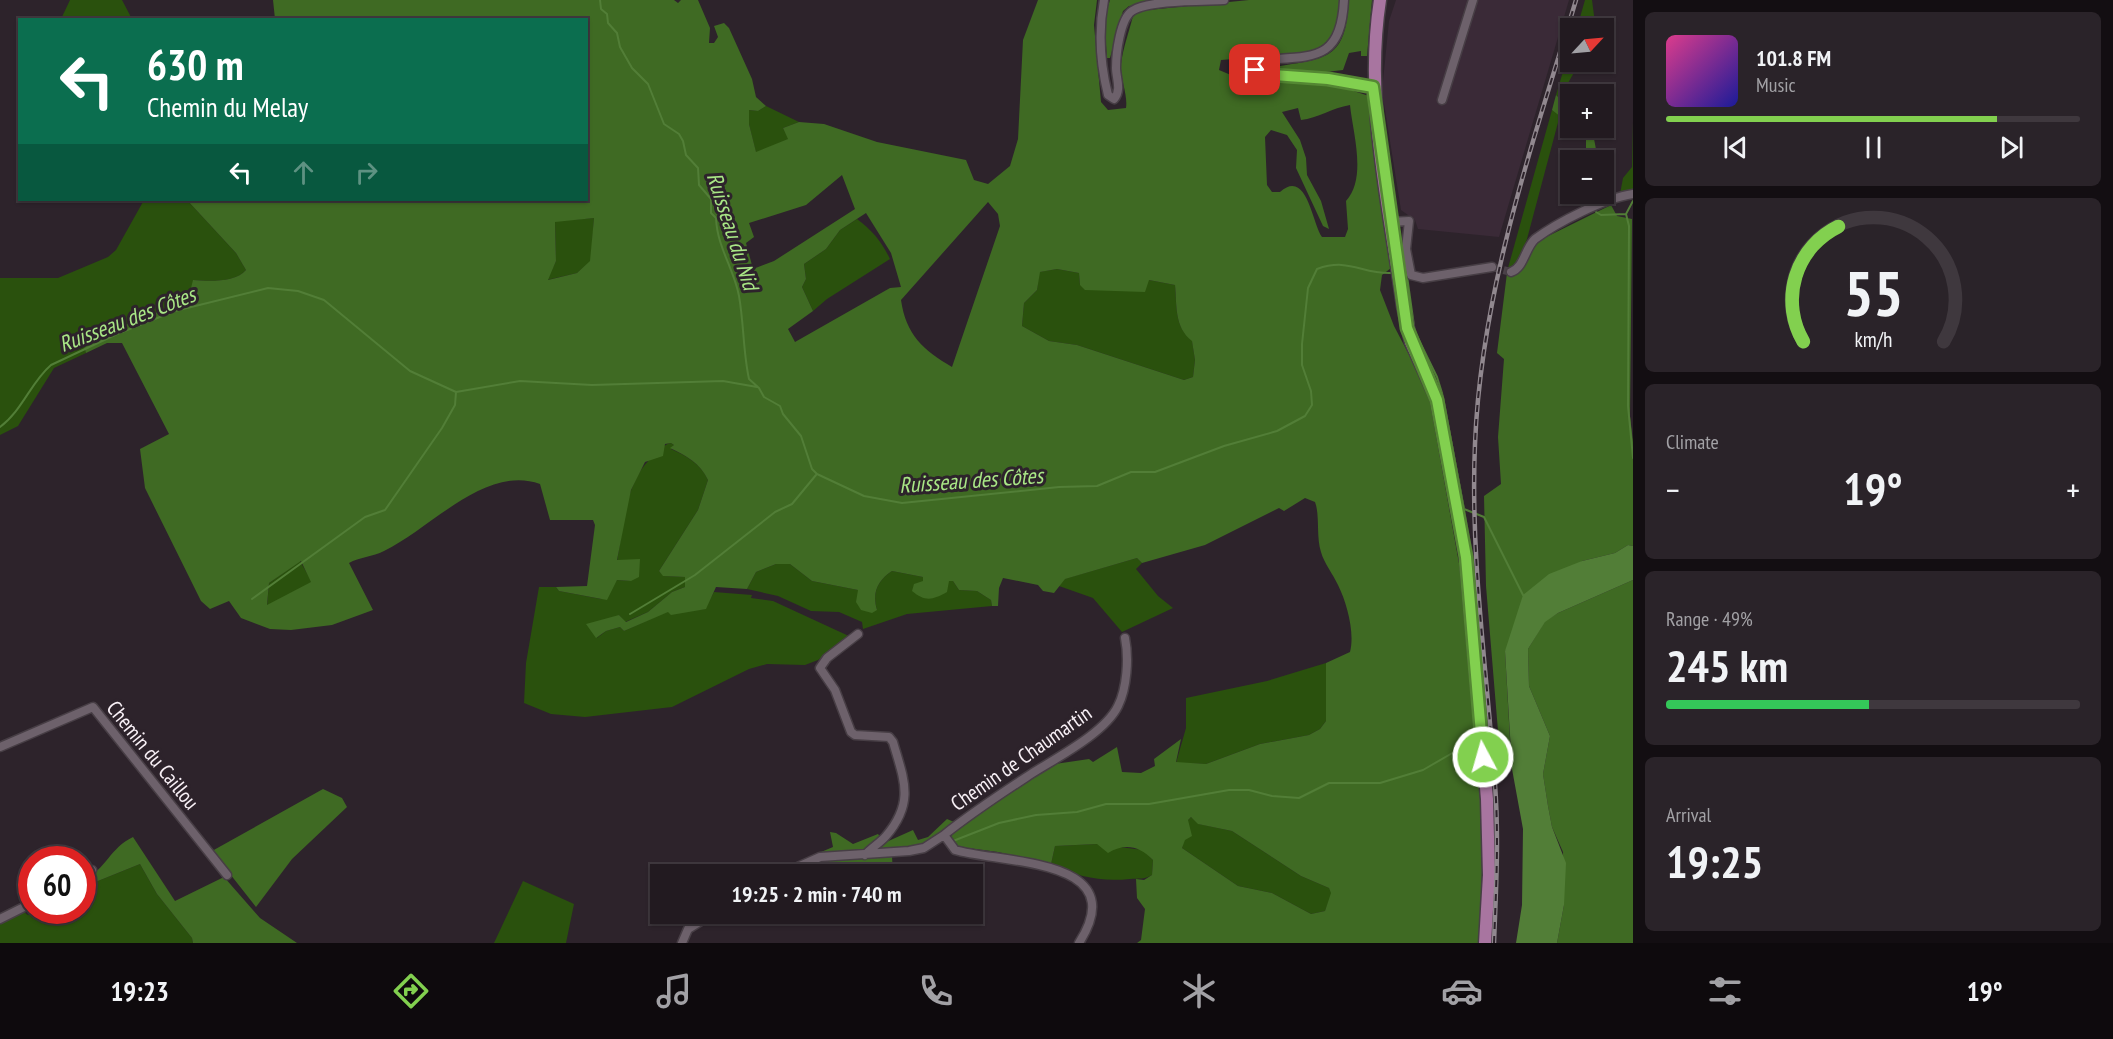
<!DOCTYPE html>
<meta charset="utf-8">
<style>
:root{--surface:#221a20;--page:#2a2329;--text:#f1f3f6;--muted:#a2a1a5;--line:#3f383e;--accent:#82d04f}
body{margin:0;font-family:"PT Sans Narrow",sans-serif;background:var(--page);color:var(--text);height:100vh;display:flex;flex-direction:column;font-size:22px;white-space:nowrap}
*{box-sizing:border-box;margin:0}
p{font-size:20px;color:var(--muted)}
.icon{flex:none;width:33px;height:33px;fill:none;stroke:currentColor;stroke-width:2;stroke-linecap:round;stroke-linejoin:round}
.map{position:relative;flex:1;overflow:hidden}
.sheet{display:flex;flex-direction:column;gap:12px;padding:12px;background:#130e12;width:480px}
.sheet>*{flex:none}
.guide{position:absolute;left:18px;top:18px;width:570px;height:183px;border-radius:0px;box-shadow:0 2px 4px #0004,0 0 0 2px var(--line);background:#0b6e4f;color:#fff;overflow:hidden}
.needle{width:39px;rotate:64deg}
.controls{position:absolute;left:1560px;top:18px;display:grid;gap:12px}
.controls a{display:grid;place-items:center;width:54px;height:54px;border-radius:0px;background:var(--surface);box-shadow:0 2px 4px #0004,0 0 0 2px var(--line);font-size:30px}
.speed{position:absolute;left:18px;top:846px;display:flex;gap:12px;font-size:30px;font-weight:700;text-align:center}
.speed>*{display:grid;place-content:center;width:78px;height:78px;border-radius:50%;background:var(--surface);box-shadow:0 2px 4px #0004,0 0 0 2px var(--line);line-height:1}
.speed .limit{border:9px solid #d22;background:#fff;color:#111}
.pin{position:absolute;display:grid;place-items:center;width:51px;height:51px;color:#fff;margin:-26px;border-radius:12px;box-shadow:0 3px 9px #0006}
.me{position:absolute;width:66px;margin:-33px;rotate:354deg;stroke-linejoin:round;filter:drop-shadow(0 0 4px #0008)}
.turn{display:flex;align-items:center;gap:21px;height:126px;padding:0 30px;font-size:27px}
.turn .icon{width:78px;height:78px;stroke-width:2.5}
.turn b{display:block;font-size:42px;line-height:51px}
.lanes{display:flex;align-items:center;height:57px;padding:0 30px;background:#0003;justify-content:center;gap:30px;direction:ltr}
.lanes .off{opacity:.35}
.big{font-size:45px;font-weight:700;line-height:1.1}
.sheet .card{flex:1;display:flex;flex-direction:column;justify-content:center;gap:9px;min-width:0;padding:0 21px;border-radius:9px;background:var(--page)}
.sheet .dial{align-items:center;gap:0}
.dial svg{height:156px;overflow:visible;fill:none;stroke:var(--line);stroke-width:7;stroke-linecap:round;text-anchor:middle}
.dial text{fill:var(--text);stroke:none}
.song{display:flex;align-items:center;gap:18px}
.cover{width:72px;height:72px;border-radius:9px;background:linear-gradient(135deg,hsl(330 70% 55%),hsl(240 70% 35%))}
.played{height:6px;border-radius:3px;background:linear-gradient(90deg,var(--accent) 80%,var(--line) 80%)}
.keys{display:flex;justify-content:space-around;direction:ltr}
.heat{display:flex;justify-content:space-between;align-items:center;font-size:33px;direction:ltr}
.charge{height:9px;border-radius:4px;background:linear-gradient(90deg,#34c759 49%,var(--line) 0)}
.trip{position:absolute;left:650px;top:864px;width:333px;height:60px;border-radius:0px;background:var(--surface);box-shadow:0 2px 4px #0004,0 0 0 2px var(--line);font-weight:700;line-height:60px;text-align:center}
.tab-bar{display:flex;height:96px;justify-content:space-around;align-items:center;background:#0e0a0d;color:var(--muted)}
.tab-bar .icon{width:42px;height:42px}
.tab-bar .current{color:var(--accent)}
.tab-bar b{font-size:27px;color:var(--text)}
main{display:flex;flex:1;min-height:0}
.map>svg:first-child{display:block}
</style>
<main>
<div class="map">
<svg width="1633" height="943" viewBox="0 0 1633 943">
<rect width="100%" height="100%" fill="#2d232b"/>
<path fill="#3a2a37" d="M1396 0H1569L1499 237 1418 229 1415 220 1401 210 1382 91 1389 21Z"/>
<path fill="#2a510d" d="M70 0H122L132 19H61Z
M1585 0H1592L1595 23 1593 28H1577Z
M1570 48V62H1580L1568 83 1564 100 1556 95Z
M766 106 799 122 783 128 789 139 756 153 749 124V110L758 111Z
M1552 110 1560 115 1527 239 1517 266 1508 268Z
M1633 122V190L1620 194 1623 178 1632 167Z
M144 200H187L236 253 246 270C235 283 209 281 193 280L197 300 190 305 150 314 84 343 86 353 54 368 18 426 0 435V278H58L108 257 116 250Z
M594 218 591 261 577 273 547 280 556 261 555 221Z
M857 219C872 230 882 242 890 259L827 299 813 311 802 287 806 279 804 264 826 249 840 230Z
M1057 269 1079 273 1080 285 1149 280 1175 285C1177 305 1174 327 1192 340L1195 360 1193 377 1184 380 1077 345 1049 341 1022 326 1024 303 1037 290 1039 272Z
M671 443 674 445 671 449C687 456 701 464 708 480L698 510 659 571 664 576 686 577 685 587 672 592 648 612 625 622 619 615 597 638 606 631 620 627 624 631 668 611 705 609 714 592 752 595 751 598 773 601 851 637 818 660 805 665 767 664 749 669 672 707 585 717 551 714 524 703 526 663 539 587H556L559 591 601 599 617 580 631 581 617 561C624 524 625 477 657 453 662 449 664 444 671 443Z
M1137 558 1142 563 1136 569 1158 596 1173 608 1122 632 1093 598 1059 586 1064 579Z
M300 561 312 582 267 606 269 583Z
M776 564H790L812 581 858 590 877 610C872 593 877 581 892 571L923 577 924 581H953L959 590 977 591 991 600 992 606 907 614 863 629 862 622 839 612 811 611 778 596 747 589 756 572Z
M1326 663V721L1320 729 1309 735 1260 744 1206 764 1176 763 1186 728V698L1267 681Z
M1191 817 1199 824 1232 831 1301 876 1329 888 1332 893 1325 911 1311 914 1272 893 1238 886 1182 848 1188 820Z
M1097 844 1143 850 1153 860 1152 875C1144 880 1139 878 1130 879 1100 882 1079 877 1051 864L1055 846Z
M140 864 157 894 192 938 193 943H0V923L24 912 28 915 36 911 82 910 83 887Z
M523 881 574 904 566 943H494Z"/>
<path fill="#3f6a23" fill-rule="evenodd" d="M273 0H674L678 3 681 0H698L710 28 709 43H714L718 37 714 26 724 23 729 28 752 79 756 97 766 106 758 111 749 110V124L756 152 788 139 783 128 799 122 824 124 877 142 966 160 974 180 988 184 1010 166 1018 139 1023 40 1038 0H1097L1094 25 1101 102 1108 110 1126 108C1128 94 1120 79 1121 64 1123 48 1129 32 1133 16L1138 11 1249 0H1341C1337 26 1334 43 1308 53L1221 60 1219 70 1238 78 1246 75 1332 84 1369 96 1391 268 1382 275 1380 290 1394 326 1428 391 1462 580 1480 799 1482 872 1479 943H1137L1141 940 1145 909 1137 898 1136 879 1144 880 1152 875 1153 860C1139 846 1125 843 1108 853L1097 844 1055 846 1051 864 998 852 960 847 953 844 950 838 957 828 1055 764 1089 759 1093 762 1117 747 1122 772 1141 773 1155 766 1154 759 1181 739 1176 762 1206 764 1260 744 1309 735 1320 729 1326 721V663L1350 652C1355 633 1347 603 1338 585 1333 574 1324 563 1321 552 1316 536 1320 515 1315 502L1305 498 1284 511 1279 508 1205 545 1142 563 1137 558 1065 579 1054 593 1043 591 1038 585 1003 578 999 588 998 606H992L991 600 977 591 959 590 953 581H949L947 592C933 600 925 602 912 591L914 584 923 581V577L892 571C877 581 872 593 877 610L872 613 861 610 856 602 858 590 812 581 790 564H776L756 572 747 589 716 587 706 609 671 615 668 612 624 631 620 627 606 631 596 638 586 624 619 615 626 622 648 612 672 592 685 587V577L663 576 659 571 698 510 708 480C700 463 687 456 670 448L674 445 671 443 665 444 663 456 645 462 631 490 617 560 640 559 639 577 631 581 617 580 607 600 559 591 556 587 587 586 595 525 593 520H550L540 484C486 464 430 529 384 551 373 557 359 557 349 563L373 610 332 625 291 630 270 629 241 618 229 601 210 609 201 601 145 488 140 449 169 434 122 343H107L86 353 83 343 150 314 190 305 197 300 190 292 193 280C208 281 235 283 246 270L236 253 187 200H586V20L275 19ZM1350 105C1353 134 1367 178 1346 201L1348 229 1345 237H1322C1312 223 1307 168 1280 192H1272L1267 185 1265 137 1271 130 1287 135 1297 150 1296 168 1323 226 1329 229 1321 201 1307 175 1306 158 1300 140 1282 112 1298 108 1301 120C1318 118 1332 108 1350 105ZM842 175 855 209 774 261 753 269 746 243 754 237 749 223 806 205ZM988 202 998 214 1000 226 952 367C923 350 906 335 901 300ZM866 213 891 253 901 287 890 288 795 342 788 329 813 311 802 287 806 279 804 264 826 249 840 230ZM594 218 590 261 577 273 548 280 556 261 555 222ZM1057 269 1079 273 1080 285 1085 290 1145 292 1149 280 1175 285C1177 305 1174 327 1192 341L1195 360 1193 377 1184 380 1077 345 1049 341 1022 326 1024 303 1037 290 1040 272ZM301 561 311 582 267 605 269 583ZM1191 817 1198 824 1232 831 1301 876 1329 888 1331 893 1325 911 1311 914 1272 893 1238 886 1182 848 1185 840 1192 836 1188 820Z
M1110 0H1184L1129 6 1123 11 1110 58H1107L1104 19Z
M1349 0H1372L1367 56H1361V51L1349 53 1343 70 1300 75 1279 72 1280 66C1332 58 1345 56 1349 0Z
M1556 95 1570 108V124L1552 110Z
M1575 128H1592L1598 160H1586V137Z
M1611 205 1617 216 1632 219 1630 416 1633 442V546L1628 545 1615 553 1582 561 1505 651 1511 758 1509 757 1499 743 1486 586 1484 496 1501 484 1498 437 1504 359 1497 353 1507 273 1520 271 1536 242Z
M1633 580V943H1557L1564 905 1563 852 1552 827 1548 806 1543 774 1550 736 1529 686 1528 649 1545 621 1558 613Z
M323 789 342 798 347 807 292 859 256 907 212 851Z
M947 819 954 822 922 846 872 852 884 843 913 830 918 840 928 837Z
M830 832 836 833 853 844 878 834 881 838 863 853 822 854 821 852 833 847Z
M133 837 175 901 224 877 260 918 297 943H193L192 938 157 894 140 864 83 887V881C106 869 110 848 133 837Z
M892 856 893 874H811L810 863 820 860Z"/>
<path fill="#527e37" d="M1628 545 1633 546V580L1558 613 1545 622 1528 649 1529 686 1550 736 1543 774 1548 806 1552 827 1566 863 1564 905 1557 943H1516L1522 905 1523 829 1512 769 1505 651 1523 595 1549 574 1582 561 1615 553Z"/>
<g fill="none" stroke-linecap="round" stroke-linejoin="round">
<path stroke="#527e37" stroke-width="2" d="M600 0 601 9 607 14 608 23 617 33 620 47 632 68 648 84 664 124 679 134 683 141 686 155 698 168 699 185 711 199V213L716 218C717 247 734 269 739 296 744 324 743 352 749 379L759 388 764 397 780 406 783 414 801 436 812 469 817 474 864 496 902 503 1059 487 1097 486 1131 472H1155L1224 446 1277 431 1305 416 1312 405 1311 391 1302 365V344L1308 288 1317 269C1350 257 1362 275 1393 273
M1596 212 1601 215 1626 214
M1626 214 1629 226 1628 406 1633 458
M1626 214 1633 201
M1402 272 1407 276 1414 326
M1415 332 1437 377 1442 393 1464 509 1484 517 1523 595
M0 427C22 411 31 382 51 365L117 334 175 311 268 288 298 291 324 300 410 371 456 392 520 381 592 385 723 381 757 387
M252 599 365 517 385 510 442 428 455 405 456 392
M630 614 695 575 775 512 792 504 816 475
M953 841 999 823 1036 815 1077 812 1106 804H1149L1229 790H1249L1272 796 1299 798 1329 783H1380L1423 770 1461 748 1476 747"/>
<path stroke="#4b4249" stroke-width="8" stroke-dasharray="8 4" stroke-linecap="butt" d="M1492 267 1511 272"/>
<g stroke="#473e45" stroke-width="11">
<path id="minor" d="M1104 0C1098 32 1100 63 1108 95L1114 99C1122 90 1116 78 1116 68 1116 54 1120 19 1132 11 1148 0 1203 1 1224 0
M1344 0C1341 62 1313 56 1262 60L1255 63V70L1261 74 1328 79 1373 87
M1442 100 1473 0
M1390 222 1409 221 1406 249 1411 275 1423 278 1492 267
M1511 272C1524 268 1525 248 1535 239 1558 222 1605 198 1633 194
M858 634 827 658 820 668 835 690 851 732 855 735 889 737 893 742C904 780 915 802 886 836 880 843 871 848 865 855
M0 747 93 707 227 875
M782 874 820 857 909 851 924 848 944 835
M82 876 92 870
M0 919 32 903
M682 943 688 929 712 914
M1079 943C1134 857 1002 864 955 850L944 835C971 813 1002 793 1031 774 1056 758 1105 733 1118 706 1127 688 1129 658 1125 638"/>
</g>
<g stroke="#473e45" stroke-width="15">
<path id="primary" d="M1380 0C1364 102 1389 205 1403 306L1411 342 1437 400 1466 557 1487 799 1489 875 1485 943"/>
</g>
<use href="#minor" stroke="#6d616b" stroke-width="8"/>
<use href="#primary" stroke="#a875a0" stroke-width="12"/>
<g stroke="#91888f" stroke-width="4.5">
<path id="rail" d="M1494 943C1496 890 1499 838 1495 784 1487 671 1470 558 1475 444 1481 291 1532 146 1576 0"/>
</g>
<use href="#rail" stroke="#2d232b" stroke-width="2" stroke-dasharray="7" stroke-linecap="butt"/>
</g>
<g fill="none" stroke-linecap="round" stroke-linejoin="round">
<g stroke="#548733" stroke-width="15">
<path id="route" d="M1255 70 1261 74 1328 79 1373 87 1407 328 1437 400 1466 557 1483 757"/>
</g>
<use href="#route" stroke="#82d04f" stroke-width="10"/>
</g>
<g text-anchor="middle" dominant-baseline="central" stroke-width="6" stroke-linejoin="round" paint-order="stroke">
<g font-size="21" fill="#f8f0f6" stroke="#2d232b">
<text transform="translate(153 755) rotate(51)">Chemin du Caillou</text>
<text transform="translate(1021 758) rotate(-35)">Chemin de Chaumartin</text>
</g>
<g font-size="22" font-style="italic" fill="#a9e786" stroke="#2d232b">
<text transform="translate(733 231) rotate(72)">Ruisseau du Nid</text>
<text transform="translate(127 319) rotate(-21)">Ruisseau des Côtes</text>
<text transform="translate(971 480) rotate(-4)">Ruisseau des Côtes</text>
</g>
</g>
</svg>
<div class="controls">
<a><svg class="needle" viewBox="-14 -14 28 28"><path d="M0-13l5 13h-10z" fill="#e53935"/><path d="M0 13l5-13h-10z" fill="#a2a1a5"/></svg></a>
<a>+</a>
<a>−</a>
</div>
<div class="speed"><div class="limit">60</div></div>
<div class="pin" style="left:1255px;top:70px;background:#d93025"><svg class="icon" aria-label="arrive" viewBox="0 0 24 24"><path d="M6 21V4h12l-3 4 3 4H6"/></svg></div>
<svg class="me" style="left:1483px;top:757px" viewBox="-20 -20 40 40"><circle r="17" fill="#82d04f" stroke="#fff" stroke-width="3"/><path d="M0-11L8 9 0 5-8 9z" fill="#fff"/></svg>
<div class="trip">19:25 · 2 min · 740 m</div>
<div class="guide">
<div class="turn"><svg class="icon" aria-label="left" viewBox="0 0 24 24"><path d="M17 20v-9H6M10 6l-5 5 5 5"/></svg><div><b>630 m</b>Chemin du Melay</div></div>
<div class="lanes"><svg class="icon" aria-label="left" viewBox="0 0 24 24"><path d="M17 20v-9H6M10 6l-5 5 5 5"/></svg><svg class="icon off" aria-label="ahead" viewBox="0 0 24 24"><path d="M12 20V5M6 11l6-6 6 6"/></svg><svg class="icon off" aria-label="right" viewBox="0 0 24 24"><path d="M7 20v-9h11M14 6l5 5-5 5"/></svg></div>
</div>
</div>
<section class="sheet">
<div class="card">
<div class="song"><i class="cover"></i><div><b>101.8 FM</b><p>Music</p></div></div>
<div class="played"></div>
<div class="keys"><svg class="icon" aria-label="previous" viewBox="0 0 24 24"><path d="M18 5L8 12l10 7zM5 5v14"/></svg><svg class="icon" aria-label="pause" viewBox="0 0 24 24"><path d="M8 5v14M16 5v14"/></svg><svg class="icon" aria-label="next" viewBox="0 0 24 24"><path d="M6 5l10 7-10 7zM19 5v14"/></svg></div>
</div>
<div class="card dial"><svg viewBox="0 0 100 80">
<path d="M14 69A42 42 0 1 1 86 69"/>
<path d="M14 69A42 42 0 0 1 32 10" stroke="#82d04f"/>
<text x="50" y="56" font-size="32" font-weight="700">55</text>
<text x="50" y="72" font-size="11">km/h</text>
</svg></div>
<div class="card"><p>Climate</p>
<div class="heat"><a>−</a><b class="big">19°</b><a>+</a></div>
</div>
<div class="card"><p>Range · 49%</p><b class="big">245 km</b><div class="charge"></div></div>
<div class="card"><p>Arrival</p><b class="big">19:25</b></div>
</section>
</main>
<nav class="tab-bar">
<b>19:23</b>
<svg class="icon current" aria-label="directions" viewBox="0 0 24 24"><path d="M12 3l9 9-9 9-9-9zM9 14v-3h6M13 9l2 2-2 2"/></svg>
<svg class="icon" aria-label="music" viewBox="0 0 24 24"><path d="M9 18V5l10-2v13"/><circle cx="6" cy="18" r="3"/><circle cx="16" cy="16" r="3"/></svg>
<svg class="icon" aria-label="phone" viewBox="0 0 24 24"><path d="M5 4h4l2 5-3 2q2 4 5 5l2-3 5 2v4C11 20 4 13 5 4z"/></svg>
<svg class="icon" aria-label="climate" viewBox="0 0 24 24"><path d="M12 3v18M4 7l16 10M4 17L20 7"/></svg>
<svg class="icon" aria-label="car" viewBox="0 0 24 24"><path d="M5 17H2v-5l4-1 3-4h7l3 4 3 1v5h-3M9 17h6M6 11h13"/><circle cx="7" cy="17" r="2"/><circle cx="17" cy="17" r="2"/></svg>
<svg class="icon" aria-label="filters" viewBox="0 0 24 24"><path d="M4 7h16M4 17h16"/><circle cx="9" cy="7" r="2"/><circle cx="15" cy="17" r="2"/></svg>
<b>19°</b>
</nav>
